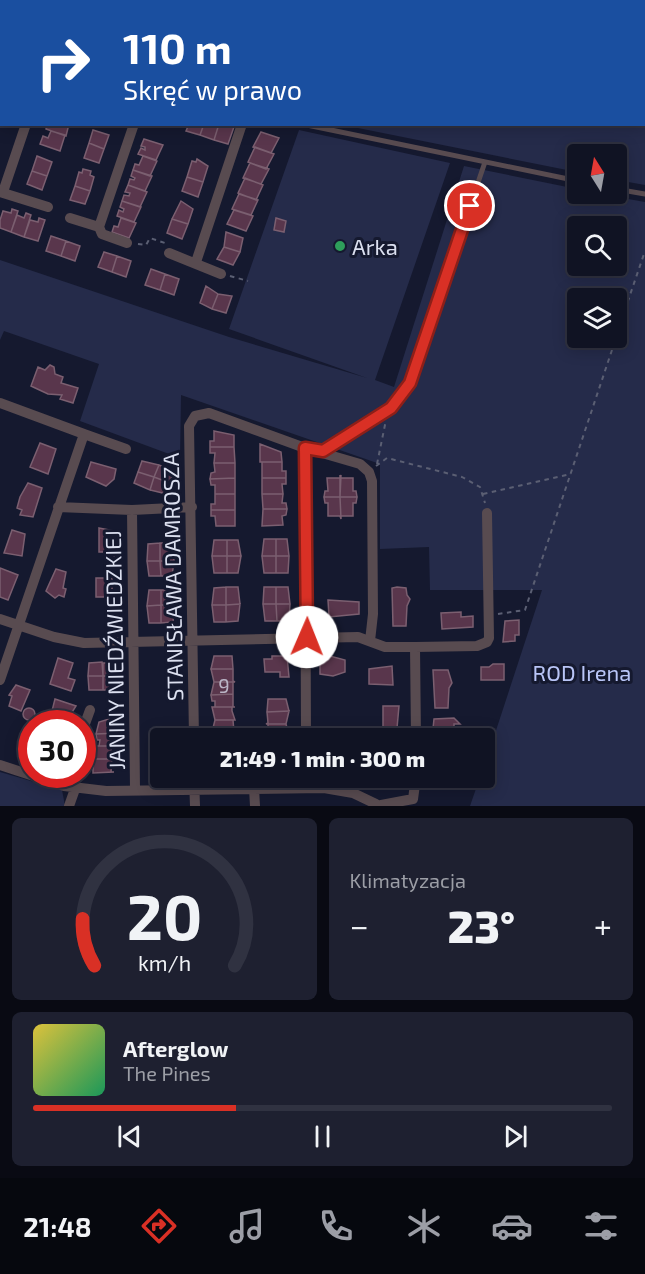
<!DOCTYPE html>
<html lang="pl">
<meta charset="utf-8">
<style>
:root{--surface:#101323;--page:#1e2030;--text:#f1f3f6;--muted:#9c9ea6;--line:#303241;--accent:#d93025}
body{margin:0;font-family:"Exo 2",sans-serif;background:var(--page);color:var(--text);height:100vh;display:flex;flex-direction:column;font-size:22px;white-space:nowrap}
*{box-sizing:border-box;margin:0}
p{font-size:20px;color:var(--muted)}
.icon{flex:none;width:33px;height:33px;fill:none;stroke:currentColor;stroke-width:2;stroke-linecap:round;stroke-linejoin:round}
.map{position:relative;height:806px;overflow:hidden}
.drawer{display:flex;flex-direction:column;gap:12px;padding:12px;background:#090a13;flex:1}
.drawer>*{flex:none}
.top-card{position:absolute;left:0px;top:0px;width:645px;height:126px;box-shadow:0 3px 15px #0003,0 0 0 2px var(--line);background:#1a4fa0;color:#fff;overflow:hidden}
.needle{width:39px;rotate:349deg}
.tools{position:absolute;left:567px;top:144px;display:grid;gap:12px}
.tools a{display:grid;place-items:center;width:60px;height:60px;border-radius:6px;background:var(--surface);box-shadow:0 3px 15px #0003,0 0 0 2px var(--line);font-size:30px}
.speed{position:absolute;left:18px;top:710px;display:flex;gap:12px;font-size:30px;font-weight:700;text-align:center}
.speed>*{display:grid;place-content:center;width:78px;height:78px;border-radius:50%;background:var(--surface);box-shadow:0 3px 15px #0003,0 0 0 2px var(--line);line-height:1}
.speed .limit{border:9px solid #d22;background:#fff;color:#111}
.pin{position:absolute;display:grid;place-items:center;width:51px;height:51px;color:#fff;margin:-26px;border:3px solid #fff;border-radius:50%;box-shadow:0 2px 6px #0007}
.me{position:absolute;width:66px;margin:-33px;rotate:1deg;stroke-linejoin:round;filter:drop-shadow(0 0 4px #0008)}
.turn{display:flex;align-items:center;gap:21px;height:126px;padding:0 24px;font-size:27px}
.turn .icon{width:78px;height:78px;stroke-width:2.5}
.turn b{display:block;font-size:42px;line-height:51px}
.big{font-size:45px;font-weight:800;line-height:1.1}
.drawer .card{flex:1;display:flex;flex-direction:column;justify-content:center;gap:9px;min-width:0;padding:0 21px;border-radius:9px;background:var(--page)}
.drawer .dial{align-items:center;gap:0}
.dial svg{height:156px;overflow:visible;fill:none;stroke:var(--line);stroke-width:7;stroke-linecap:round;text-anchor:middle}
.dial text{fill:var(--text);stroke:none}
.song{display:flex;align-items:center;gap:18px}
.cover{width:72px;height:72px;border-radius:9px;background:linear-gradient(135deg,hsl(50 70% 55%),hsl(150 70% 35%))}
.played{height:6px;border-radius:3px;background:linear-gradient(90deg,var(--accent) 35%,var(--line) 35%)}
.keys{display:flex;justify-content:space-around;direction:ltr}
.heat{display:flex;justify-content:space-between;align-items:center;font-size:33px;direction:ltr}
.drawer .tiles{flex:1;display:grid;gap:12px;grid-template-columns:1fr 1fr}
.card:last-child{grid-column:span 2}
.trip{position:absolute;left:150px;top:728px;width:345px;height:60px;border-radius:6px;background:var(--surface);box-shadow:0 3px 15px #0003,0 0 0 2px var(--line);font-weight:800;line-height:60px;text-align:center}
.menu{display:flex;height:96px;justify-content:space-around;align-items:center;background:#06080e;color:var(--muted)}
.menu .icon{width:42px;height:42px}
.menu .on{color:var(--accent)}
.menu b{font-size:27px;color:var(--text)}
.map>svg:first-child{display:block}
</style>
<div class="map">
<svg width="645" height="806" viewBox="0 0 645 806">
<rect width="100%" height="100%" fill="#15192f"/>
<path fill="#252b4a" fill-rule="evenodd" d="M352 0H645V185L617 180 616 154H578L577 172 343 125 644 124V2Z
M299 130 450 163 375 380 394 387 464 166 577 189 578 194H600L645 202V806H470L480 777H484L485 764 542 590H430L429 547 380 549V464L181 395 180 458 80 421 99 364 4 331 0 340V260L229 337 367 378 229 329ZM578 226H616V266H578ZM578 298H616V338H578Z
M0 772 62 790 65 806H0Z"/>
<path fill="#59364c" stroke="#7b5f70" stroke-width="1.5" d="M47 124H69L66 136 46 129Z
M189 124H204L200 135 186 131Z
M204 124H219L214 140 200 135Z
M219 124H235L228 144 214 140Z
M93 130 109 135 104 149 89 143Z
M51 131 65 135 60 151 40 144 43 136 48 138Z
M261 132 279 138 271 153 253 147Z
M144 139 163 145 156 160 138 154 141 148 145 150V147L141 146Z
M89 143 104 149 99 163 84 158Z
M255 147 274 154 266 169 248 162Z
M37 156 52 162 47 176 32 171Z
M143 156 157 161 150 176 133 170 135 164 139 165Z
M197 159 208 166 203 182 187 177 192 161 196 162Z
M250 163 269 169 261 184 243 178Z
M83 169 91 171 90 175 94 177 90 191 75 186 79 172 82 173Z
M133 170 152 176 145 191 128 185 130 179 134 180 135 178 131 176Z
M32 171 47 176 42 190 27 184Z
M187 177 203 182 198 197 182 191Z
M245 178 263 185 256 200 238 193Z
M128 185 147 192 140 207 122 201 124 195 129 196 130 193 125 192Z
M75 186 90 191 85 204 70 200Z
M239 194 258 200 251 215 232 209Z
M122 201 141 207 134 222 117 216 119 210 123 212 124 209 120 207Z
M181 201 193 209 188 224 172 219Z
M12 209 18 211 11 232 0 228V220L3 211 11 213Z
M234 210 253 216 246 231 227 224Z
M26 213 31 215 24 237 11 232 17 215 24 218Z
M39 218 45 220 38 241 24 237 30 220 38 222Z
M121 218 136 223 129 238 112 232 114 226 118 227Z
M276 218 286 221 284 232 274 230Z
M172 219 188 224 182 239 167 233Z
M226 232 243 238 240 252 224 247Z
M51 236 66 241 61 256 46 251Z
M66 241 80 246 75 261 61 256Z
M224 247 240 252 233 265 217 259Z
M104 252 117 256 112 272 98 267Z
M117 256 131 261 126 277 112 272Z
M151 269 165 274 160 290 145 285Z
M165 274 179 279 174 295 160 290Z
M206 286 218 294 212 309 200 303Z
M218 294 232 296 226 313 212 309Z
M50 365 54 367 55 374 63 377 61 383 78 388 73 403 60 399 62 395 48 394 31 386 38 367 45 370Z
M214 431 234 435V447H210V441H214Z
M40 443 56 449 48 474 30 467Z
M260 444 281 452 282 462H260Z
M210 447H234L235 463H214L215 453H210Z
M142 461 159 465 154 477 138 472Z
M91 462 116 469 114 479 106 486 86 477Z
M262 462H282V471H286V478H262Z
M214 463H235V478L210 479 211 473 215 472Z
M159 465 174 471 170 483 154 477Z
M138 472 154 477 150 490 134 483Z
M340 475V497H324L325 491H328L327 478H340Z
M341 475 340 478H353V491H356L357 497H340Z
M154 477 170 483 167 494 150 490Z
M235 478V494H215V485H211L210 479Z
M262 478H286V484H282L283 494H262Z
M28 483 42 488 33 517 20 515 22 510 17 508 20 497Z
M215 494H235V510H211V504H215Z
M262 494H283L282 503H286L287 509H263Z
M324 497H340L341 519 340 516H328V503H325Z
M340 497H357L356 503H353V516H341V519Z
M263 509H287L286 515 282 516 283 525 262 526Z
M211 510H235V526H216L215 516H211Z
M99 528 115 531 114 556 109 552H99Z
M12 530 25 534 22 556 4 553Z
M264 539H276V556H262Z
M276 539H287L289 556H276Z
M214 540H227V556H212Z
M227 540H238L241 556H227Z
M160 543H172L174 561H160Z
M160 543V561H147L148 544Z
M212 556H227V573H214Z
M227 556H241L238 573H227Z
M262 556H276V573H264Z
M276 556H289L288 573H276Z
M147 561H160L161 576H149Z
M160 561H174L172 576H161Z
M0 568 18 575 8 600 0 597Z
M56 569 66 572 63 588 66 589 64 597 59 595 55 598 46 591Z
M96 578H112V597H96Z
M226 587V605H212L214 588Z
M226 587H238L240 604 226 605Z
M264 587H276V604H263Z
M276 587H288L290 604H276Z
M397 587 406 588 407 595 410 599 407 606 406 626H393L392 588Z
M149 590H161V605L147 606Z
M161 590H172L174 605H161Z
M328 600 359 602V614L329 617Z
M240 604 238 621 226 622V605Z
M263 604H276L277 621H265Z
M276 604H290L289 621H277Z
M161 605V623H149L147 606Z
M161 605H174L173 622 161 623Z
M212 605H226V622H214Z
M461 612V617L473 616V627L442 629 441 613Z
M519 620V635H515V641L503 642 505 621Z
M326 655 345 660V672L333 676 320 674V659L326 658Z
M214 656H232L233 669H211Z
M272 656H287L289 677H280V672H265L264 659H272Z
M58 658 73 663 68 678 75 680 71 691 50 684Z
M102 662 103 676H88L89 663Z
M103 663H117V676H103Z
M493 664H504V680H481V667H489Z
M392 666 393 685 369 684V669Z
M211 669H233V681L235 682H214Z
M433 670H448L452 683 449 688 448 708H435Z
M88 676H103V690H89Z
M103 676H118L117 690H103Z
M214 682H235H233V694L211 695Z
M16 685 30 690 21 711 9 706 12 696 9 695Z
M233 694V707H235H212H215V701H212L211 695Z
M55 699 76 706 69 717 49 711H52Z
M268 699H286L289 711 267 712Z
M383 706H399L397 728H383Z
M212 707H235H232V711L235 720H215Z
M23 714a6 6 0 1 1 12 0a6 6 0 1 1-12 0Z
M49 711 69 717 66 723H47L51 712Z
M289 711 286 724H266L268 723 267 712Z
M119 716 116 717 118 733 96 734 99 722Z
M454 718 460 724H454V738H432L434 719Z
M215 720H235H233L234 732H212Z
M266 724H286L289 736H268V724Z
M212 732H234L233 738H213Z
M118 733 117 746H120H99L100 740H97L96 734Z
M156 741H160V771H156Z
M93 746H113L111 747 112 759H90V754L93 753Z
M90 759H112L111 772H114L93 773V765H90Z
M436 777H455L454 782H436Z"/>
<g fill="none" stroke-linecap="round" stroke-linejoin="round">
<path stroke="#5b5f73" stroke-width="2" stroke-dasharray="4.5 4.5" stroke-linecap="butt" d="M138 244 146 245 150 238 165 243
M230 276 248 281
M616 336 645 251
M377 464 386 420
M376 466 387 458 462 477 480 487 485 503
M483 494 571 474
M498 614 525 610 616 338"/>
<path stroke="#584b50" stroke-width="5" d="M302 124 578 181
M616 189 645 194
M323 451 391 408 410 383 485 162"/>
<path stroke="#584b50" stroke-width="10" d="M68 2 69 0
M181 2 182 0
M0 24 2 25
M0 192 48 207
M3 192 26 124
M70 218 99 227 102 234 127 243
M99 227 134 124
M169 253 221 274
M196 262 242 124
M0 403 84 434 0 680
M84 434 126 449
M305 448 306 738
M58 507 132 510 192 507
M132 510 135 790
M0 619 54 637 84 643 358 637 385 647H415
M82 732 90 710
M194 738 189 426 195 416 209 413 305 448 360 464 369 472 372 481 373 614 370 641
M416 738 415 647 477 646 487 642 489 638 487 513
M0 765 64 786 106 791 324 788 353 793 376 804
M194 777 195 806
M64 786 68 774
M254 788 255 806
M69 806 75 789
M376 806 413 799 416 777"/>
</g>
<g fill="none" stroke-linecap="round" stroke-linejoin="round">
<g stroke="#8d1f18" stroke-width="15">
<path id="route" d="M307 637 305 448 323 451 391 408 410 383 470 206"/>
</g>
<use href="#route" stroke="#d93025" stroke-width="10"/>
</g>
<circle fill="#2e9e5b" stroke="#15192f" stroke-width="2" cx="340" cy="246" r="6"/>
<g text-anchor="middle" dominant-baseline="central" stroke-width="6" stroke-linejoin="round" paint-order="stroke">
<g font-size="20" fill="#bab5c6">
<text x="224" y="685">9</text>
</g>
<g font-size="22" fill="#dbdfef" stroke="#15192f" text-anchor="start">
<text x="352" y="246">Arka</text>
</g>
<g font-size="22" fill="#dbdfef" stroke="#15192f">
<text transform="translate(172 577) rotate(-91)">STANISŁAWA DAMROSZA</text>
<text transform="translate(114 650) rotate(-91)">JANINY NIEDŹWIEDZKIEJ</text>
</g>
<g font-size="22" fill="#b9c5f7" stroke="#15192f">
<text x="582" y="672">ROD Irena</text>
</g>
</g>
</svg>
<div class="tools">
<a><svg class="needle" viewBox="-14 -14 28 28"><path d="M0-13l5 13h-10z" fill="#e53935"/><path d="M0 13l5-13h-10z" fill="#9c9ea6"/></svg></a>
<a><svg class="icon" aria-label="search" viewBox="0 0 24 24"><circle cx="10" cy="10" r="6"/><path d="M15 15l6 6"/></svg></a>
<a><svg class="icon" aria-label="layers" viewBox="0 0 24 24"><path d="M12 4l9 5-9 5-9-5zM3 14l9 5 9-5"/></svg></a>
</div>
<div class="speed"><div class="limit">30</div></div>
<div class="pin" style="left:470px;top:206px;background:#d93025"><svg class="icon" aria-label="arrive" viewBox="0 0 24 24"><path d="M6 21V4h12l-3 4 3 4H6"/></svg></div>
<svg class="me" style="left:307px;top:637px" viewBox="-20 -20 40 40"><circle r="19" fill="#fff"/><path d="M0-13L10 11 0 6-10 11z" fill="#d93025"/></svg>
<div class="trip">21:49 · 1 min · 300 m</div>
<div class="top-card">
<div class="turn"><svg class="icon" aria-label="right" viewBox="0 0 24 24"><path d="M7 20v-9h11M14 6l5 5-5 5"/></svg><div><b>110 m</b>Skręć w prawo</div></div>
</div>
</div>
<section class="drawer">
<div class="tiles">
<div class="card dial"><svg viewBox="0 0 100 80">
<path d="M14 69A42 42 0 1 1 86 69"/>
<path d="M14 69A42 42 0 0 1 8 45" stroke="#d93025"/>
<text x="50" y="56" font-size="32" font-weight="700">20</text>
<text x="50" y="72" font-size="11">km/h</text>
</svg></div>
<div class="card"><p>Klimatyzacja</p>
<div class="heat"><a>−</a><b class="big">23°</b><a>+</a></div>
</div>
<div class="card">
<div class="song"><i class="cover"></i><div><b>Afterglow</b><p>The Pines</p></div></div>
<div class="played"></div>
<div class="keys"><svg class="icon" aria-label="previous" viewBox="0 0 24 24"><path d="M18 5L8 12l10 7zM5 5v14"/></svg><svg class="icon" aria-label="pause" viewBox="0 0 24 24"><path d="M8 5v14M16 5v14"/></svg><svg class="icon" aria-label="next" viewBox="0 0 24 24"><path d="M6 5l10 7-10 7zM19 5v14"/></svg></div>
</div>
</div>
</section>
<nav class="menu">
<b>21:48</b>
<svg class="icon on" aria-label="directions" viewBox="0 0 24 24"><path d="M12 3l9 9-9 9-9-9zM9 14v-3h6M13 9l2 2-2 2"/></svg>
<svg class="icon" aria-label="music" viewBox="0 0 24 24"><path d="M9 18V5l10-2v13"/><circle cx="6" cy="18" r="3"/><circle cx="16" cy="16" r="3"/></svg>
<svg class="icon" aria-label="phone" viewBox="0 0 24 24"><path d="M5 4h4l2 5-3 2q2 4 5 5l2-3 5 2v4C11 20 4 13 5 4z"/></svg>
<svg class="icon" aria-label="climate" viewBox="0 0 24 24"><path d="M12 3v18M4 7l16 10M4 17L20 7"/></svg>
<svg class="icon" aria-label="car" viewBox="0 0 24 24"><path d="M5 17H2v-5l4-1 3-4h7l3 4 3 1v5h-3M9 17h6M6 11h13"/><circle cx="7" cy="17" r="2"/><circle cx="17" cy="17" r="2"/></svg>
<svg class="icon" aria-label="filters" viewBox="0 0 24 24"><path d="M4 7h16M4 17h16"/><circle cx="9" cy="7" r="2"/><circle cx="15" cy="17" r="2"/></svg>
</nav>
